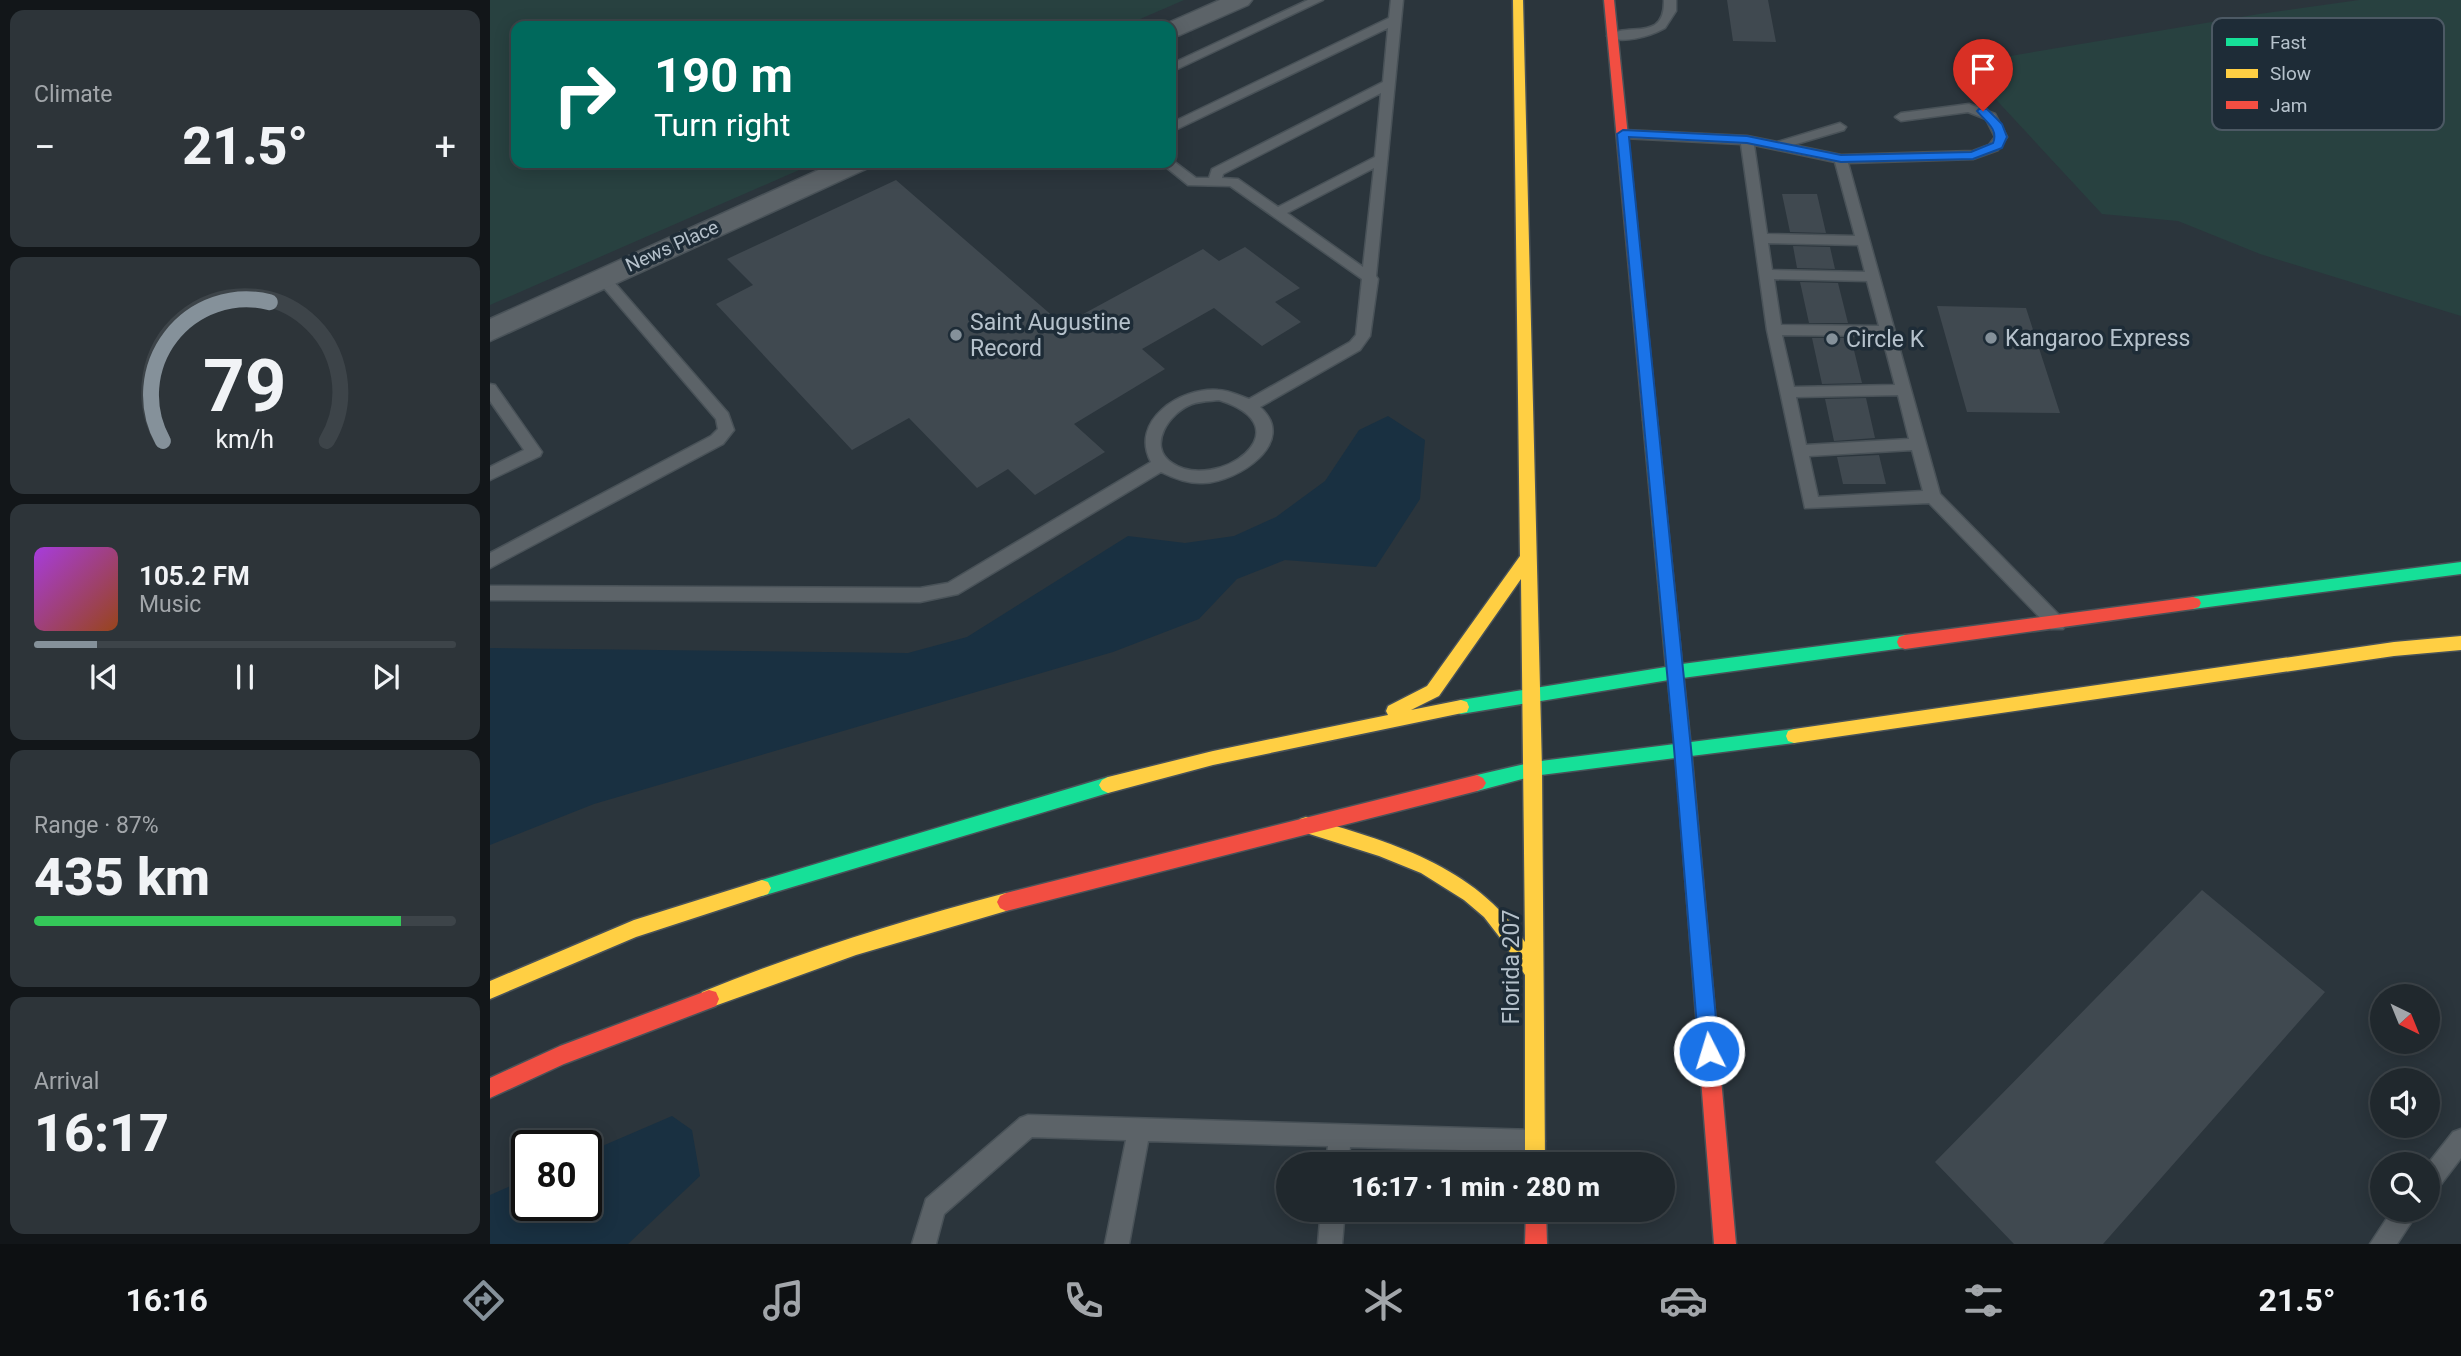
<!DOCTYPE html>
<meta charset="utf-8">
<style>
:root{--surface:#20282d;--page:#2d3439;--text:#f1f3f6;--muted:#a2a6aa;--line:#3d4449;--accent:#85919a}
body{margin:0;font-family:Roboto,sans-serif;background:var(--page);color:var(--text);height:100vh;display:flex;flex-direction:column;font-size:26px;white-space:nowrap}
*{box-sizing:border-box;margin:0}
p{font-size:23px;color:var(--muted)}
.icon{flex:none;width:38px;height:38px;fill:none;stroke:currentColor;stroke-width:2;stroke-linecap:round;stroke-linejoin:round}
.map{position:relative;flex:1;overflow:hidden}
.side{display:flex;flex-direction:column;gap:10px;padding:10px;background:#121619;width:490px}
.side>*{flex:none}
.guide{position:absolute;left:21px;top:21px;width:665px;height:147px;border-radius:14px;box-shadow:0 4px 18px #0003,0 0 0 2px var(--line);background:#00695c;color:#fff;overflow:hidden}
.needle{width:46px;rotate:137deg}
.buttons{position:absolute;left:1880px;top:984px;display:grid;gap:14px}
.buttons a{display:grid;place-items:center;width:70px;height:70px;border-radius:50%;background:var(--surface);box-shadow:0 4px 18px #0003,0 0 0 2px var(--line);font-size:35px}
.speed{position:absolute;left:21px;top:1130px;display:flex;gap:14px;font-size:35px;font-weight:700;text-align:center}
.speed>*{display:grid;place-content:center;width:91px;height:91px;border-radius:50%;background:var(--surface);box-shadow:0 4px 18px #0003,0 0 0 2px var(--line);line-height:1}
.speed .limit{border:4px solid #111;border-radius:10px;background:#fff;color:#111}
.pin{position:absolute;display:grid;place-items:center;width:60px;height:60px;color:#fff;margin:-72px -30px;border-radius:50% 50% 50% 0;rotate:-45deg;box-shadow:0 0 7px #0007}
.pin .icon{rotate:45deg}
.me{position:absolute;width:77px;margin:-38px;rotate:355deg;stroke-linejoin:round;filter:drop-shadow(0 0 5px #0008)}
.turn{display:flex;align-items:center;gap:24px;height:147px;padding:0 28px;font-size:32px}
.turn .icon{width:91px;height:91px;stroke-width:2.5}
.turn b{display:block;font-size:49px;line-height:60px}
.big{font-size:52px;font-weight:800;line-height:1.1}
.side .tile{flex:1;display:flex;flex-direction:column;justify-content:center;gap:10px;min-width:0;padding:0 24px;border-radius:14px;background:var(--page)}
.side .dial{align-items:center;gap:0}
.dial svg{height:182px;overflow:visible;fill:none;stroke:var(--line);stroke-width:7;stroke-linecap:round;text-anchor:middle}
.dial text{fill:var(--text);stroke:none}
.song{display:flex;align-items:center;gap:21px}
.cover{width:84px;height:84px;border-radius:10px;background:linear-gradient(135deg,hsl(280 70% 55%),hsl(20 70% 35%))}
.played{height:7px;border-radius:4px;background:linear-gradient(90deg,var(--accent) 15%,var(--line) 15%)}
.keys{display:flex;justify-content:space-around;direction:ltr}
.heat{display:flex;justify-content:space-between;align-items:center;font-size:38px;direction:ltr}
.charge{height:10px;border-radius:5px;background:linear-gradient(90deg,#34c759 87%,var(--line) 0)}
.trip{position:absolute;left:786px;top:1152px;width:399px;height:70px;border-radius:35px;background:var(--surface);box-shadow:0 4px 18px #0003,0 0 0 2px var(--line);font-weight:800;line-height:70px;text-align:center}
.tab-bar{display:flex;height:112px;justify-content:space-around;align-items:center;background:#0d1012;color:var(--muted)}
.tab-bar .icon{width:49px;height:49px}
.tab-bar .selected{color:var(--accent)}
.tab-bar b{font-size:32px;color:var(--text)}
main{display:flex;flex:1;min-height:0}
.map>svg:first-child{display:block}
</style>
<main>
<section class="side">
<div class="tile"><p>Climate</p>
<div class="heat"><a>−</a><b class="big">21.5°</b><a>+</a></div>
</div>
<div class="tile dial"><svg viewBox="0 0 100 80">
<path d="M14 69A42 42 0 1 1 86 69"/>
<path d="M14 69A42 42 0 0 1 61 8" stroke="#85919a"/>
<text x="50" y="56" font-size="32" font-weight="700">79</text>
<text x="50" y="72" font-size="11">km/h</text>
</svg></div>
<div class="tile">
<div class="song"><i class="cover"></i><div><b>105.2 FM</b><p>Music</p></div></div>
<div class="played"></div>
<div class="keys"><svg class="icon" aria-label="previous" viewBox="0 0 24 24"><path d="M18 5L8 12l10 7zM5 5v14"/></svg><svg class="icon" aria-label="pause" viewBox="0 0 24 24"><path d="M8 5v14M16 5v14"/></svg><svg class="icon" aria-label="next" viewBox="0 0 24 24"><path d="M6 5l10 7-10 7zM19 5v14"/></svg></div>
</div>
<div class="tile"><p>Range · 87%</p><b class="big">435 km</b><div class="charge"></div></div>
<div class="tile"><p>Arrival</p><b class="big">16:17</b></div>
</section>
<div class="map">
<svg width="1971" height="1244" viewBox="0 0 1971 1244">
<rect width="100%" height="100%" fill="#2b353c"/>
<path fill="#284140" d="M0 0H694L634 26H26V163H325L0 305Z
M1869 0H1971V316L1770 254 1688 221 1612 214 1473 64 1769 14Z"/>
<path fill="#193041" d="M898 416 935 440 930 499 886 567 795 560 747 579 709 619 623 652 104 804 0 845V648L418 653 477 637 638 536 695 543 744 536 786 517 835 481 869 430Z
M182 1116 202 1130 210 1176 138 1244H0V1195L37 1179V1206H96V1153Z"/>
<path fill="#404950" d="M1237 0H1278L1286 42 1243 41Z
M406 180 573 325 713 249 729 261 755 247 810 288 785 302 811 322 772 346 724 308 652 349 675 369 584 424 615 452 545 495 518 469 487 488 419 418 362 450 226 304 263 285 237 259Z
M1292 194H1327L1336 233 1300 232Z
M1303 246 1340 247 1345 269 1307 268Z
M1310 282 1348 283 1358 323H1319Z
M1447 306 1536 308 1570 413 1477 412Z
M1322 338H1361L1372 383 1332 384Z
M1376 398 1385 438 1344 441 1335 399Z
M1389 455 1396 484H1353L1347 457Z
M1712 890 1835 992 1613 1244H1524L1445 1162Z"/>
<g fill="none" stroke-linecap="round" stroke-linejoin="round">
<g stroke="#495258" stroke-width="3">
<path id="lane" d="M818 0H833L681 72V64Z
M901 0H913L886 276 888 279 880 336 870 350 770 407C809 442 748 482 713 483 699 484 683 478 671 472L468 594 430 602 0 600V586L430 588 458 583 661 462C639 421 690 387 728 390 738 390 750 396 759 399L860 342 866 335 872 279 740 186 698 185 671 163H681L682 160 706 178H719L722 169 893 82 898 28 681 132V123L899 18ZM891 93 885 157 788 207 748 179 732 178 733 174ZM884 168 873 267 797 213ZM729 400C818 428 726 493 682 463 656 446 680 412 702 404 710 401 720 401 729 400Z
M1174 0H1186V11L1175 28C1161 36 1131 45 1117 36 1138 21 1175 43 1174 0Z
M1479 104 1505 114 1517 137 1508 150 1483 159 1358 163 1450 494 1573 619 1576 624 1573 629H1561L1439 503 1315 508 1277 330 1251 144 1133 138 1127 134 1133 130 1257 136 1287 142 1350 123 1356 127 1354 130 1303 145 1351 155 1483 151 1499 145 1505 137 1496 119 1478 112 1411 121 1405 117 1411 113ZM1264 145 1345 162 1365 236 1277 234ZM1278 243 1368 245 1375 272 1282 270ZM1284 279 1377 281 1389 326 1291 325ZM1292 335 1392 336 1405 385 1304 387ZM1408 395 1419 439 1316 445 1306 397ZM1422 450 1433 491 1328 497 1319 456Z
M112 272 117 274 238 413 244 430 233 444 0 568V553L221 436 228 429 226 419 107 280 105 277Z
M0 384 5 385 52 452 50 456 0 480V467L34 450 0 401Z
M538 1115 1044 1130 1052 1133 1055 1141 1052 1149 1044 1152 860 1147 858 1164H836L838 1146 658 1141 639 1244H615L636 1140 542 1137 454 1214 446 1244H422L436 1199 530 1118Z
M1971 1129V1158L1945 1192 1937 1195V1165L1963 1132Z
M831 1209H855L852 1244H828Z
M1903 1209H1930L1907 1244H1880Z"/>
</g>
<g stroke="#495258" stroke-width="3">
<path id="street" d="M730 0H762L758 5 690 35 681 37V26H671Z
M344 163H380L376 169 0 341V319Z"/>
</g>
<g stroke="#495258" stroke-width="3">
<path id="fast" d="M1160 415 1167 420 1192 664 1415 635 1421 637 1423 642 1421 647 1185 679 971 714 965 712 963 707 965 702 971 700 1176 667 1153 420Z
M1971 562V574L1703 609 1697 607 1695 603 1697 599 1703 597Z
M1304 729 1310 731 1312 736 1310 741 1304 743 1043 776 987 791 981 788 978 783 981 778 987 775 1043 762Z
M618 777 624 780 627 785 624 790 618 793 272 896 266 894 263 888 266 882 272 880Z"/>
</g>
<g stroke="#495258" stroke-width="3">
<path id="slow" d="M1023 0H1033L1052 769 1055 1164H1035V975L1011 939 994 917 974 900 931 873 889 856 810 831 807 825 810 819 816 817C899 842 985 865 1035 942L1031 579 949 696 921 710 971 700 977 702 979 707 977 712 723 765 618 793 612 790 609 785 612 780 618 777 723 751 898 715 896 711 898 706 937 686 1030 556Z
M1971 636V650L1904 656 1304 743 1298 741 1296 736 1298 731 1304 729 1904 642Z
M1185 665 1191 667 1193 672 1201 748 1199 753 1193 755 1187 753 1185 748 1177 672 1179 667Z
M272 880 278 882 281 888 278 894 146 937 0 999V981L144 920Z
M516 893 522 896 525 902 522 908 516 911 366 955 219 1008 212 1006 209 999 212 992C311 952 413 920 516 893Z"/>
</g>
<g stroke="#495258" stroke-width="3">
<path id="jam" d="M1114 0H1124L1167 420 1160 425 1153 420Z
M1703 597 1709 599 1711 603 1709 607 1703 609 1415 649 1409 647 1407 642 1409 637 1415 635Z
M1193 741 1199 743 1201 748 1246 1244H1224L1185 748 1187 743Z
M987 775 993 778 996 783 993 788 987 791 516 911 510 908 507 902 510 896 516 893Z
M219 990 226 992 229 999 226 1006 74 1064 0 1098V1078L70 1046Z
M1036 1209H1056L1057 1244H1035Z"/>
</g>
<use href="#lane" fill="#5c6368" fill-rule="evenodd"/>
<use href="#street" fill="#5c6368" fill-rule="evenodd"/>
<use href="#fast" fill="#16e098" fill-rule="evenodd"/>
<use href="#slow" fill="#ffcf43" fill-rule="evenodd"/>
<use href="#jam" fill="#f24e42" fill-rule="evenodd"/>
</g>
<path fill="#1a73e8" stroke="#114b97" stroke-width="2" d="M1489 109H1497L1512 124 1517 137 1512 148 1483 159 1351 162 1257 143 1139 137 1201 748 1229 1051 1226 1058 1219 1061 1212 1058 1209 1051 1184 748 1127 134 1133 130 1257 136 1351 155 1481 152 1503 143C1509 129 1495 121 1487 111Z"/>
<g fill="#85919a" stroke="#1e2c37" stroke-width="2.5">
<circle cx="466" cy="335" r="7"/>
<circle cx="1501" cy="338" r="7"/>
<circle cx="1342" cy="339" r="7"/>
</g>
<g text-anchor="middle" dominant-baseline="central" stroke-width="7" stroke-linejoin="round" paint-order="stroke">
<g font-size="19" fill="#b6c2cc" stroke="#1e2c37">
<text transform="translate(182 246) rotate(-24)">News Place</text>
</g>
<g font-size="23" fill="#b6c2cc" stroke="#1e2c37" text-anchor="start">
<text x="480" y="322">Saint Augustine<tspan x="480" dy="26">Record</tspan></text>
<text x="1515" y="338">Kangaroo Express</text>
<text x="1356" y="339">Circle K</text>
</g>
<g font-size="23" fill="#b6c2cc" stroke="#1e2c37">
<text transform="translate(1021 967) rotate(-90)">Florida 207</text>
</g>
</g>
<rect x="1722" y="18" width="232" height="112" rx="10" fill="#1e2c37" stroke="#4c5964" stroke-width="2"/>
<rect x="1736" y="38" width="32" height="8" fill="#16e098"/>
<rect x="1736" y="69" width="32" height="9" fill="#ffcf43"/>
<rect x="1736" y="101" width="32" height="8" fill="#f24e42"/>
<g font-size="19" fill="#b6c2cc">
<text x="1780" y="49">Fast</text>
<text x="1780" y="80">Slow</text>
<text x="1780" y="112">Jam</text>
</g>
</svg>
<div class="buttons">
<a><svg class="needle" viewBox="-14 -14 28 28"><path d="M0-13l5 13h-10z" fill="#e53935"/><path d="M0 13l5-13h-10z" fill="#a2a6aa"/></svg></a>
<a><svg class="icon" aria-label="sound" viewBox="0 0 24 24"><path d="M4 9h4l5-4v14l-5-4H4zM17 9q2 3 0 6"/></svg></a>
<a><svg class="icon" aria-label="search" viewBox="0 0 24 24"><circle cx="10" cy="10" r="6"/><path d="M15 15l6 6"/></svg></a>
</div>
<div class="speed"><div class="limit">80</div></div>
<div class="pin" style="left:1493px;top:111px;background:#d93025"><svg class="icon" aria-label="arrive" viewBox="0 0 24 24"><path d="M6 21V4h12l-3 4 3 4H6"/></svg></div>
<svg class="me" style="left:1219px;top:1051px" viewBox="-20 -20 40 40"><circle r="17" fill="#1a73e8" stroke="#fff" stroke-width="3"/><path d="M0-11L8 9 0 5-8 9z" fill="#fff"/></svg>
<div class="trip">16:17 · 1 min · 280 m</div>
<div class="guide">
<div class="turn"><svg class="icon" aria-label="right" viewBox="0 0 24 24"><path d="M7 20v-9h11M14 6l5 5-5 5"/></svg><div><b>190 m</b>Turn right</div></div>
</div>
</div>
</main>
<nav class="tab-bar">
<b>16:16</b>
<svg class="icon selected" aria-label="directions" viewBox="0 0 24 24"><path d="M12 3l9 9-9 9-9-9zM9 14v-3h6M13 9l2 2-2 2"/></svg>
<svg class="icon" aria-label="music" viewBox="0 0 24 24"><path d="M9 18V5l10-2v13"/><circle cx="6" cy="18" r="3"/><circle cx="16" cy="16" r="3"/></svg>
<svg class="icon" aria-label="phone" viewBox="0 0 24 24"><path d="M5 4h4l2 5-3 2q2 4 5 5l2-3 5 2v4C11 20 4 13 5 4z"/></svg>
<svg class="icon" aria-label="climate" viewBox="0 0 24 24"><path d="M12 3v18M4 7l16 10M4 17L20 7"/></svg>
<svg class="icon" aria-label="car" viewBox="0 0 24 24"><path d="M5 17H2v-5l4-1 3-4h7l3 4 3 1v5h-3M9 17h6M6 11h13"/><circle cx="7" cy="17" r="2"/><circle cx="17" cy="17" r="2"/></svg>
<svg class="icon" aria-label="filters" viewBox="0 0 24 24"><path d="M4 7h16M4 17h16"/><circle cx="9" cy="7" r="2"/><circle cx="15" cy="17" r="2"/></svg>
<b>21.5°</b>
</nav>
